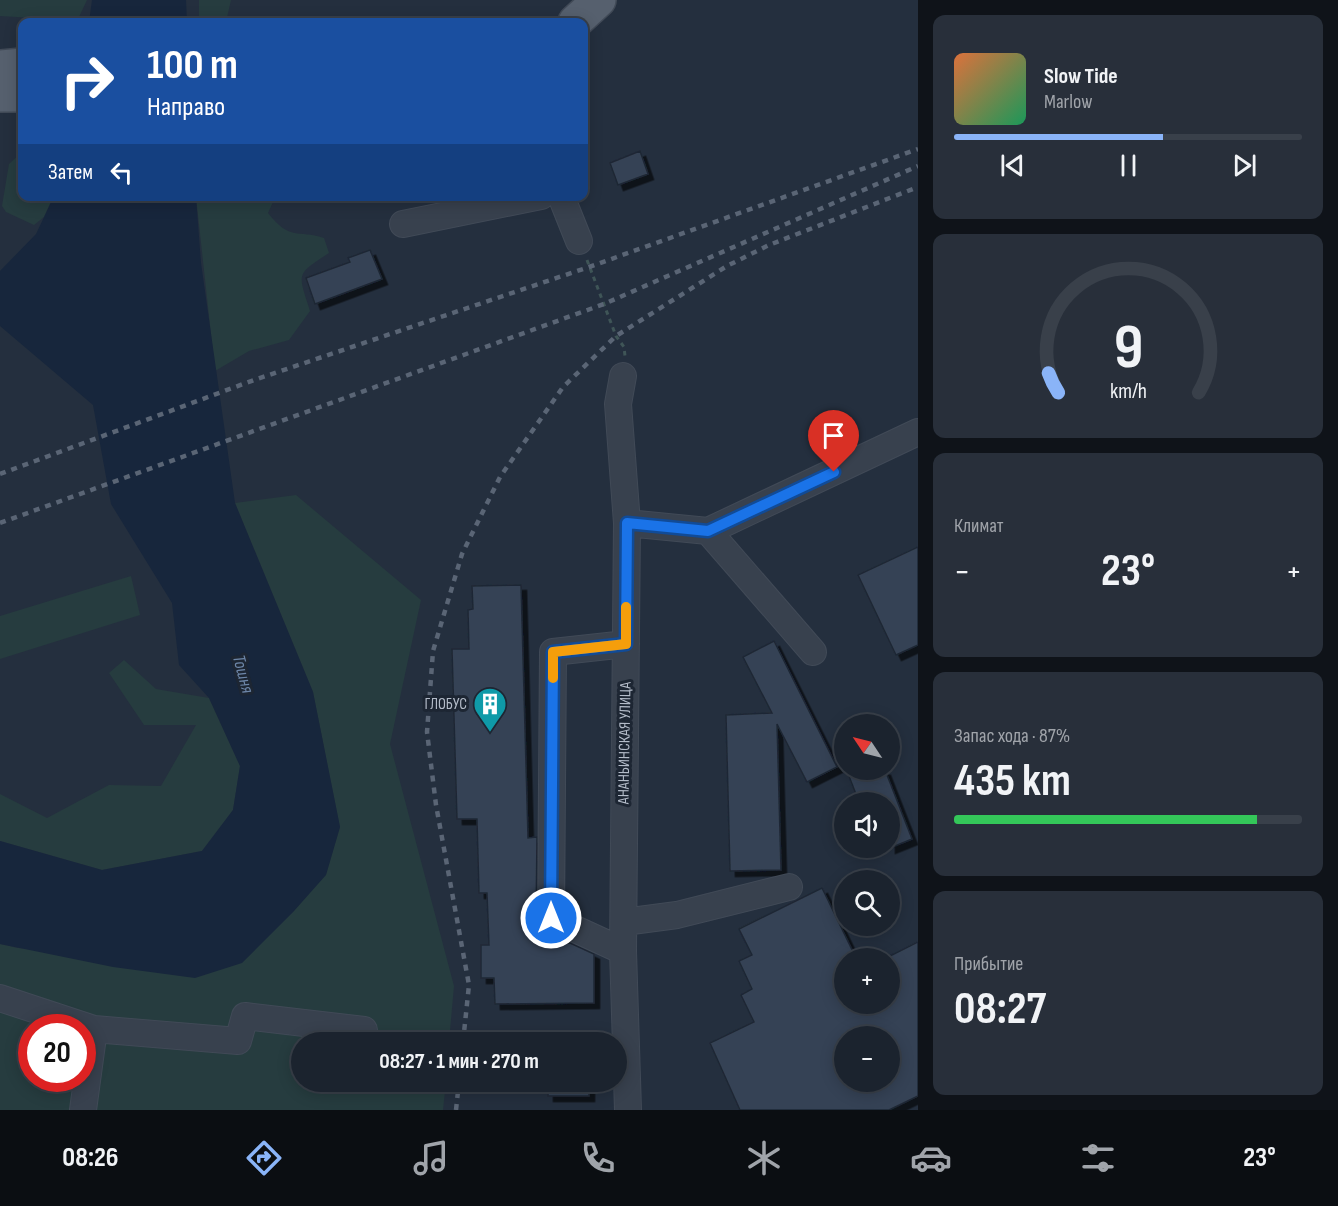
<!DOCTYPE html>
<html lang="ru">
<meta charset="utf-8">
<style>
:root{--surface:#1b232e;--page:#282f3a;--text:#f1f3f6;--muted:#a0a4aa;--line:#39404a;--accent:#8ab4f8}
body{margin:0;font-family:"Sofia Sans Condensed",sans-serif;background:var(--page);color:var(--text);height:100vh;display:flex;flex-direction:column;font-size:22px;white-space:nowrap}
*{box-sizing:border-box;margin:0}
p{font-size:20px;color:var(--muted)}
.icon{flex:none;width:33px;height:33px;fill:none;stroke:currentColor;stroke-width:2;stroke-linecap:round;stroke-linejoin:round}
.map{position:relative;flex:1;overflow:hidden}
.sheet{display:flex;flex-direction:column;gap:15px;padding:15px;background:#0f1319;width:420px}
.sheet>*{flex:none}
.guide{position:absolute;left:18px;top:18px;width:570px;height:183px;border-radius:12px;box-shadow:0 3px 15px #0003,0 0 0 2px var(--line);background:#1a4fa0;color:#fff;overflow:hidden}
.needle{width:39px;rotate:305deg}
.controls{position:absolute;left:834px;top:714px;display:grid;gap:12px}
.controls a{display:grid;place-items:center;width:66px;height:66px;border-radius:50%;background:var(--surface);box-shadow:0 3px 15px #0003,0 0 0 2px var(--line);font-size:30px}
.speed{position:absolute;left:18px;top:1014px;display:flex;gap:12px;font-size:30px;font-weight:700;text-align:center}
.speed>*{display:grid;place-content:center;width:78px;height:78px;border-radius:50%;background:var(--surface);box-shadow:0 3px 15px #0003,0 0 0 2px var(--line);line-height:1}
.speed .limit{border:9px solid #d22;background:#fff;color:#111}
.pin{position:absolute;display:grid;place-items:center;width:51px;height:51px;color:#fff;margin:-62px -26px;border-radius:50% 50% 50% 0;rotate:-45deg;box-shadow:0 0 6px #0007}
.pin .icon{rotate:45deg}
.me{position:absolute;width:66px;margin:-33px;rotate:0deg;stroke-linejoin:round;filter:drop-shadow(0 0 4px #0008)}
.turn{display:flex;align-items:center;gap:21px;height:126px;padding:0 30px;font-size:27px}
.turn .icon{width:78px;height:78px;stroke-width:2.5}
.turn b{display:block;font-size:42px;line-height:51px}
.then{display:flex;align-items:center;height:57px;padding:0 30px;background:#0003;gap:12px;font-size:22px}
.big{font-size:45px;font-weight:700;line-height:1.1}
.sheet .tile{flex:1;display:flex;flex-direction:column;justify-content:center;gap:9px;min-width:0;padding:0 21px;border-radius:12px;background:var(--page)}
.sheet .dial{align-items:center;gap:0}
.dial svg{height:156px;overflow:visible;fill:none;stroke:var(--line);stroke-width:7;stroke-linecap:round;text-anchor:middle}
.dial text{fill:var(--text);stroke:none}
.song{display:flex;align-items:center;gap:18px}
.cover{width:72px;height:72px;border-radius:9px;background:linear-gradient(135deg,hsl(20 70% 55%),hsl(150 70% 35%))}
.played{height:6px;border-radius:3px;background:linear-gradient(90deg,var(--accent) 60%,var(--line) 60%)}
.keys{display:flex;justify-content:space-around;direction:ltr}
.heat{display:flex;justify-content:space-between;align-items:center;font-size:33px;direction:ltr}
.charge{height:9px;border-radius:4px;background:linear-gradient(90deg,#34c759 87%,var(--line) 0)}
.trip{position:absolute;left:291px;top:1032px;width:336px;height:60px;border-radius:30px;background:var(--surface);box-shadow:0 3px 15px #0003,0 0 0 2px var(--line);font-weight:700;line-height:60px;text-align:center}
.tab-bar{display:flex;height:96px;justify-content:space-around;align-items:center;background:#0b0e12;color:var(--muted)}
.tab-bar .icon{width:42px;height:42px}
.tab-bar .active{color:var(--accent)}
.tab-bar b{font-size:27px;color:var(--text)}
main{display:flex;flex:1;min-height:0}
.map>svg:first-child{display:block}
</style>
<main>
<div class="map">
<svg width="918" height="1110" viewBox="0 0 918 1110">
<defs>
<filter id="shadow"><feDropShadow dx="5.5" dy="5.5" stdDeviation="0" flood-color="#0009"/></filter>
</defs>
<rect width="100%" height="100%" fill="#242f3e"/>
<path fill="#263c3f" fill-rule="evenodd" d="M0 0H87L79 17 66 20 0 16Z
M199 0H231L226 22 199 20Z
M22 152V196L53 197 44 217 34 225 6 212 2 206 9 164Z
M196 197H267L273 202 268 213C291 242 297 229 324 238L329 253C295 275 298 273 310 311L289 340 249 351 215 371Z
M296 495 421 600 390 744 454 986 449 1042H302V1082H446L443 1110H0V944L18 948 242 962 293 912 326 874 340 827 313 692 235 503ZM32 1028H82V1078H32Z
M131 576 140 615 0 659V616Z
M124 660 156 689 209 698 240 766 233 810 202 851 102 870 0 841V794L47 818 109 785 161 786 196 725H144L109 673Z"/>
<path fill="#17263c" d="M92 0H186L187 22H89Z
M54 196 196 197 201 263 235 503 313 692 340 827 326 875 293 912 242 963 195 978 113 967 0 944V841L102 870 202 851 233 810 240 766 209 698 179 665 172 603 111 504 93 405 0 326V271L36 234Z"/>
<path fill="#364354" stroke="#1f2835" stroke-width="1.5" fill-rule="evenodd" filter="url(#shadow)" d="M640 151 648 174 618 185 610 163Z
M370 250 382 279 315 304 306 278 350 262 348 258Z
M918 547V645L896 655 858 575Z
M521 585 528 838 537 837 536 918 540 944 570 943 594 954V1003L495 1004 494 978H481V945H489L487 893H479L477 819H457L452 649H469L468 610 473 609 472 586Z
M774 641 837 767 807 782 777 724 781 870 730 871 726 715 772 713 743 657Z
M866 770H885L912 839 890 848V802H859L849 776Z
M822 888 856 958H844V1004H890V956L918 942V1096L889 1110H740L710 1043 754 1022 741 995 752 989 739 961 752 955 739 929ZM844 1036H890V1082H844Z
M548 1082H589V1096H548Z"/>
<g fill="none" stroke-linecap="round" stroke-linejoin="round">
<g stroke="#414a57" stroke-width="28">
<path id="minor" d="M561 196 579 241
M403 224 541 196
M623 376 618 404 627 523 623 951 628 1110
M627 523 708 531 918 432
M708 531 813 652
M624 922 677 915 789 887
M623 951 551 918 553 652 626 644
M0 998 94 1029 238 1041 245 1016 364 1030
M83 1110 94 1029"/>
</g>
<g stroke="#414a57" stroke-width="36">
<path id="major" d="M575 22 599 0
M0 67 22 65
M0 95H22"/>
</g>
<path stroke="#3f5557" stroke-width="3" stroke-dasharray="4.5 4.5" stroke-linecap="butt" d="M587 260 616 336 624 347 625 356"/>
<use href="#minor" stroke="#38414e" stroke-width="26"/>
<use href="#major" stroke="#56606e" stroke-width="33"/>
<path stroke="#5a6575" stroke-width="4.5" stroke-dasharray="6 6" stroke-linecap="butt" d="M0 474 254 380 589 267 918 149
M0 523 604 304 918 166
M463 1042 469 985 436 805 427 732 433 651 462 554 500 477 563 387 616 336 727 266 769 245 918 187
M456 1110 459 1082"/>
</g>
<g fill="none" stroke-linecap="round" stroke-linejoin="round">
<g stroke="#114b97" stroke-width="15">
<path id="route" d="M551 918 553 652 626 644 627 523 708 531 834 472"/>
</g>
<use href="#route" stroke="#1a73e8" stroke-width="10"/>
<path stroke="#f59e0b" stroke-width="10" d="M553 678V652L626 644V607"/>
</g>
<defs>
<g id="building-pin" transform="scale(1.725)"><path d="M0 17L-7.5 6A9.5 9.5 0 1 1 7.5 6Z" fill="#0f9aa8" stroke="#1d2633"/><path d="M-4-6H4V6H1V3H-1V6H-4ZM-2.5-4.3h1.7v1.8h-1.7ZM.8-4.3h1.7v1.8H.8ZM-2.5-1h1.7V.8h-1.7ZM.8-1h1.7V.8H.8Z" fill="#fff"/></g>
</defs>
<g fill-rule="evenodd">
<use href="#building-pin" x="490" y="704"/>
</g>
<g text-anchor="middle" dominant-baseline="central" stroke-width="6" stroke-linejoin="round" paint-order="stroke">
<g font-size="16" fill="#b4bcc9" stroke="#1d2633" text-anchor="end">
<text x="467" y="704">ГЛОБУС</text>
</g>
<g font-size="16" fill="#b4bcc9" stroke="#1d2633">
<text transform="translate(625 743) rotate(-89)">АНАНЬИНСКАЯ УЛИЦА</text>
</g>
<g font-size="18" font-style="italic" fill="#6d86a8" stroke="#1d2633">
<text transform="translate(243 674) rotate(75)">Тошня</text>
</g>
</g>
</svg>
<div class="controls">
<a><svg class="needle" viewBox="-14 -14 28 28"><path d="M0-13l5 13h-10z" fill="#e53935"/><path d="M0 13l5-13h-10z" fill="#a0a4aa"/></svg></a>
<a><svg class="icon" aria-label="sound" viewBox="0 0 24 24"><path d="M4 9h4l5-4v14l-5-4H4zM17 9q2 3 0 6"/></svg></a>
<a><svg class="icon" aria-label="search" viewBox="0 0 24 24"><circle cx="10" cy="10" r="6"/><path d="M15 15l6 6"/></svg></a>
<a>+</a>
<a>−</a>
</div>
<div class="speed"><div class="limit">20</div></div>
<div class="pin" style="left:834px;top:472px;background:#d93025"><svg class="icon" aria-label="arrive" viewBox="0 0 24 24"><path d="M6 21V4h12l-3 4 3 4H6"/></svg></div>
<svg class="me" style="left:551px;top:918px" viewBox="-20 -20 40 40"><circle r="17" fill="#1a73e8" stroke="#fff" stroke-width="3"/><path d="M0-11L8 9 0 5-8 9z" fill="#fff"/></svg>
<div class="trip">08:27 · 1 мин · 270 m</div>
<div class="guide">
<div class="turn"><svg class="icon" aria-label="right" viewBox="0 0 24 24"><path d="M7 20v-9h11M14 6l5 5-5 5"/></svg><div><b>100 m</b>Направо</div></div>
<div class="then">Затем<svg class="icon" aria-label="left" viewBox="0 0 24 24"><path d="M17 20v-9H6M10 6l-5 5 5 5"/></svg></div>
</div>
</div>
<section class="sheet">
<div class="tile">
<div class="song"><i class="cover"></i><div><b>Slow Tide</b><p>Marlow</p></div></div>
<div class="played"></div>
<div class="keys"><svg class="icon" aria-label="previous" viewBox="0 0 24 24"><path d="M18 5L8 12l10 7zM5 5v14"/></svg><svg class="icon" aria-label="pause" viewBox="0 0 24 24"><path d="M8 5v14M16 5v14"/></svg><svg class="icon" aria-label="next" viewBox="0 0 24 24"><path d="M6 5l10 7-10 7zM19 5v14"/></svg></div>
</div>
<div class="tile dial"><svg viewBox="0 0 100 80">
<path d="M14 69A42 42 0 1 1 86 69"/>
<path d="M14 69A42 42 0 0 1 9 59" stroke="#8ab4f8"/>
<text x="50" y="56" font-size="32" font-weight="700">9</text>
<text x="50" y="72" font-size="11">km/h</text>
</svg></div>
<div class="tile"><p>Климат</p>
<div class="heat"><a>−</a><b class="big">23°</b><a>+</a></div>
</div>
<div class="tile"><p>Запас хода · 87%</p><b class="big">435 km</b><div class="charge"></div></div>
<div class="tile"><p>Прибытие</p><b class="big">08:27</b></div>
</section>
</main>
<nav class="tab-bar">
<b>08:26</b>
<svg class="icon active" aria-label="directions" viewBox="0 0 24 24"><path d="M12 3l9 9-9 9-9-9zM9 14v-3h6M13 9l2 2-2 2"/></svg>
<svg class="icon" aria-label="music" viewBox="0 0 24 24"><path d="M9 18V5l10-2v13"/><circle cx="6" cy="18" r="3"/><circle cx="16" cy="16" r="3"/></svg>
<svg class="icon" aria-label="phone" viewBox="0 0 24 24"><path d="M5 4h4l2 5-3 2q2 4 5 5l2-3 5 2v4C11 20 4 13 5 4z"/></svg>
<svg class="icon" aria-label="climate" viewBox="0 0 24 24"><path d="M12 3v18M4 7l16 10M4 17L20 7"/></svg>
<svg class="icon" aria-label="car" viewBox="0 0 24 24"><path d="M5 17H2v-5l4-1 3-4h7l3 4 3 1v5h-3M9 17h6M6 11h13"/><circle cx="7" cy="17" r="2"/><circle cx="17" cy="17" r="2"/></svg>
<svg class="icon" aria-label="filters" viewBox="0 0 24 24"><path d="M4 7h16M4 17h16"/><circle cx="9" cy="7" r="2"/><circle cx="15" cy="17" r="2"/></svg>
<b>23°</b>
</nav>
